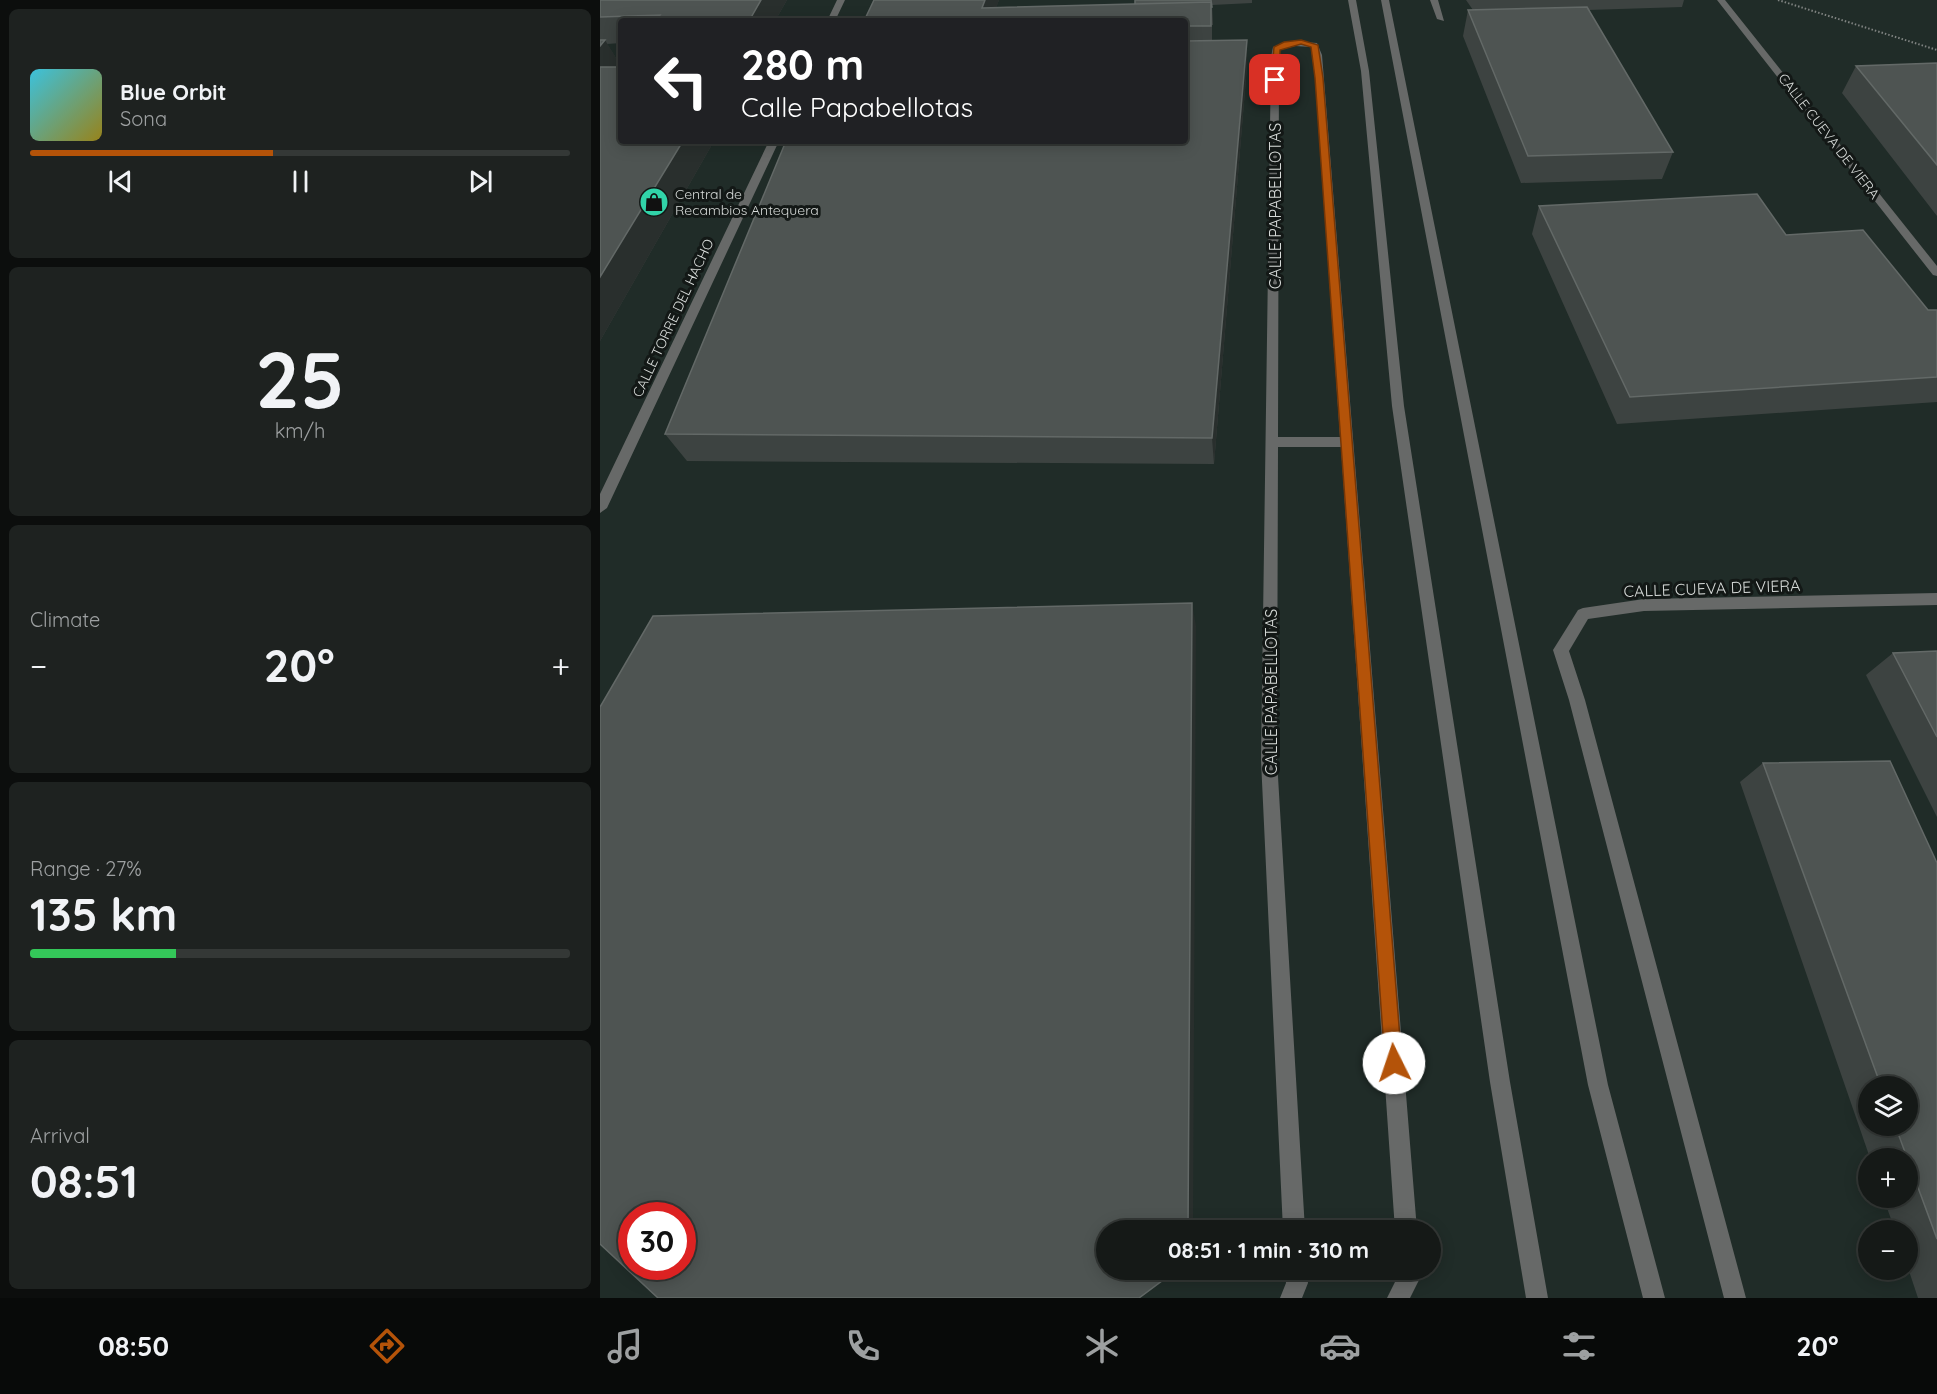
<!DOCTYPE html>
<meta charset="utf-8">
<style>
:root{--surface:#151917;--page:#1e2220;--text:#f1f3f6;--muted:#9da0a1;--line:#343836;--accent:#b45309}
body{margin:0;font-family:Quicksand,sans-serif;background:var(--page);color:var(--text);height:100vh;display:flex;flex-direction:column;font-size:22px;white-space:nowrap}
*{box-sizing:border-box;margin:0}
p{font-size:20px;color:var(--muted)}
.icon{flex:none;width:33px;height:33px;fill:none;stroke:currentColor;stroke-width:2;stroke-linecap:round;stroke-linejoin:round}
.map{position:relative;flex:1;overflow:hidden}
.drawer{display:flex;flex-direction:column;gap:9px;padding:9px;background:#0c0e0d;width:600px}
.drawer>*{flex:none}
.hud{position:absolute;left:18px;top:18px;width:570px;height:126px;border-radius:6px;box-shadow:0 3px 15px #0003,0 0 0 2px var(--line);background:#202124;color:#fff;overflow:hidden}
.controls{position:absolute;left:1258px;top:1076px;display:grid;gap:12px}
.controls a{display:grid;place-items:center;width:60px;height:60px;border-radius:50%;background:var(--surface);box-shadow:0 3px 15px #0003,0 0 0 2px var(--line);font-size:30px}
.speed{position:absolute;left:18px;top:1202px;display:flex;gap:12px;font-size:30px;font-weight:700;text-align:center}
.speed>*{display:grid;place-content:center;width:78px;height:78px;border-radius:50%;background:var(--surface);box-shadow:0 3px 15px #0003,0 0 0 2px var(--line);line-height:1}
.speed .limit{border:9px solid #d22;background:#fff;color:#111}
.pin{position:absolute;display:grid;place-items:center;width:51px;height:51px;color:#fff;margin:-26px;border-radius:12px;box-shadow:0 3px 9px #0006}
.me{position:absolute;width:66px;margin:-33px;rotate:356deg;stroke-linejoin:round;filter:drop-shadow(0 0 4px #0008)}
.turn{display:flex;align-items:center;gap:21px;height:126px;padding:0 24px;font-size:27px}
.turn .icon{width:78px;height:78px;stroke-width:2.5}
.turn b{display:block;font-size:42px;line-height:51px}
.big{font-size:45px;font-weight:700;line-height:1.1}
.drawer .widget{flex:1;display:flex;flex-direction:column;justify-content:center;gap:9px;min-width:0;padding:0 21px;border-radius:9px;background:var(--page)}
.drawer .dial{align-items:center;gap:0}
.dial b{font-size:78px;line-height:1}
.song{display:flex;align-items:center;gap:18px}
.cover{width:72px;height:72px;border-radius:9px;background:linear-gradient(135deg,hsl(190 70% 55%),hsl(50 70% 35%))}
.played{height:6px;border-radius:3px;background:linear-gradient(90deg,var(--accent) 45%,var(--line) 45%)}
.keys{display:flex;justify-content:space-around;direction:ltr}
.heat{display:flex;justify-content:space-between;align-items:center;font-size:33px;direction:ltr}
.charge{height:9px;border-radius:4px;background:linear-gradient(90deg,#34c759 27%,var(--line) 0)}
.trip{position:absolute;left:496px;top:1220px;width:345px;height:60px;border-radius:30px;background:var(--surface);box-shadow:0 3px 15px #0003,0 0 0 2px var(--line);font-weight:700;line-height:60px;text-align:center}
.tab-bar{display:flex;height:96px;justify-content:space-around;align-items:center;background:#080a09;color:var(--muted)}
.tab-bar .icon{width:42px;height:42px}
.tab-bar .current{color:var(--accent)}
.tab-bar b{font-size:27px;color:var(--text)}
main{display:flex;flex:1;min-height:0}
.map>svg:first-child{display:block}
</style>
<main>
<section class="drawer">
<div class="widget">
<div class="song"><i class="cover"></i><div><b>Blue Orbit</b><p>Sona</p></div></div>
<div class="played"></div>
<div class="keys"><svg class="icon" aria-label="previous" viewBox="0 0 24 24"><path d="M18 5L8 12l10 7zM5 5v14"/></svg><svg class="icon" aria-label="pause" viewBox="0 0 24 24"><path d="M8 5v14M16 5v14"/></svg><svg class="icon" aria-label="next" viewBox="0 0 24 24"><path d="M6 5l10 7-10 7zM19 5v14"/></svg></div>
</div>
<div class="widget dial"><b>25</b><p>km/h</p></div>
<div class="widget"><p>Climate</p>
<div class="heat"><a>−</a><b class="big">20°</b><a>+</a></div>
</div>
<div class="widget"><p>Range · 27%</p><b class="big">135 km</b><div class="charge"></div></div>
<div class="widget"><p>Arrival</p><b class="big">08:51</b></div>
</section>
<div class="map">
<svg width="1337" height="1298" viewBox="0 0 1337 1298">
<rect width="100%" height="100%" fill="#1c211f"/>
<path fill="#202c28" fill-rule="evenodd" d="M0 0H1337V1298H0ZM21 21H585V141H21ZM1269 1086H1308V1125H1269ZM1269 1158H1308V1197H1269ZM32 1215H82V1266H32ZM507 1230H831V1269H507ZM1269 1230H1308V1269H1269Z"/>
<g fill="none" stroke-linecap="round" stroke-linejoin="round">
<path stroke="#7f8381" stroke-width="2" stroke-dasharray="1.5 2" stroke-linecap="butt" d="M1178 0 1337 50"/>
<path fill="#676968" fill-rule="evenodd" d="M237 0H245L235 21H227Z
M748 0H756L769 71 804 406 910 1082 948 1298H926L890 1082 792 406 761 71Z
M781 0H789L1008 1085 1065 1298H1043L988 1085Z
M830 0H838L844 21 837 19Z
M1117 0H1125L1337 266V276L1333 275Z
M690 41 717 43 722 55 817 1230H795L741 447H678L677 760 705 1230H683L661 760 671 57 673 47ZM695 46 711 47 714 55 740 437H678L679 57 680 50Z
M169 141H179L7 508 0 513V494Z
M1337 593V605L1044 611 988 619 969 651 985 700 1146 1298H1124L969 700 953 650 978 610 983 608 1044 599Z
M685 1269H707L708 1283 702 1298H680L686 1283Z
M798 1269H820L821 1276 810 1298H787L799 1274Z"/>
</g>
<path fill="#3d4341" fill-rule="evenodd" d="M0 0H187L175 21H21V43L7 44 21 66V141H114L0 341Z
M274 0H399L396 7 535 4V0H652V3L612 5 613 25H612V40H647V66L614 464 87 461 65 434 585 141V21Z
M866 0H1084L1082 7 988 10 1073 152 1062 179 921 183 863 36 868 10H873Z
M1337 63V216L1242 93 1256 66Z
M939 206 1186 235 1328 310H1337V402L1017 424 932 234Z
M1337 651V817L1266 675 1293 653Z
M1163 763 1337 863V1298H1318L1308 1268V1230H1295L1283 1197H1308V1158H1270L1140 782ZM1269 1086H1308V1125H1269Z"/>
<path fill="#292f2d" d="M161 0H187L175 21H149Z
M385 0H399L392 21 382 8Z
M5 40 21 66 0 93V46Z
M647 40V66L614 464 612 438Z
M83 141H114L0 341V277Z
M592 603 596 626 593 1230H588Z"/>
<path fill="#4e5452" stroke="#636967" stroke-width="1.5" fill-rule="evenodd" d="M0 0H161L149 21H55L60 15 0 17Z
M274 0H385L382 8 611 2V26H585V21H264Z
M535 0H611L612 7H611V2L535 4Z
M987 7 1073 152 928 156 868 10Z
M0 40H5L0 46Z
M647 40 612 438 65 434 186 141H585V41Z
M1337 63V165L1256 66Z
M0 67H21V141H83L0 277Z
M1157 194 1186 235 1263 230 1328 310H1337V377L1030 397 939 206Z
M592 603 588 1230H507V1269H578L539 1298H58L0 1244V707L53 616ZM32 1215H82V1266H32Z
M1337 651V737L1293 653Z
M1290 761 1337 863V1239L1295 1125H1308V1086H1281L1163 763Z"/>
<path fill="#b45309" stroke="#753606" stroke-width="1.5" d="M701 40 718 45 723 78 802 1063 800 1069 794 1072 787 1069 785 1063 715 78 711 47 701 44 680 50 679 80 675 82 671 80 674 47 684 42Z"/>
<defs>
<g id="shop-disc" transform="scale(1.5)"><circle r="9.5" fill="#31d4a9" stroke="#131816"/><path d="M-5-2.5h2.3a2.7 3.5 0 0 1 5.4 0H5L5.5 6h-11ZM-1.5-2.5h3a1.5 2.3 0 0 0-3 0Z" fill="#111"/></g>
</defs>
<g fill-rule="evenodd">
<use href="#shop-disc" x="54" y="202"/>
</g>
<g text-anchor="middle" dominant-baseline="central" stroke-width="6" stroke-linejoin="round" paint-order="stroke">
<g font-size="14" fill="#d6dad8" stroke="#131816">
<text transform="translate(1229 136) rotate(52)">CALLE CUEVA DE VIERA</text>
<text transform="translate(73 318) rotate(-65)">CALLE TORRE DEL HACHO</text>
</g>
<g font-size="14" fill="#d6dad8" stroke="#131816" text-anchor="start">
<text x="75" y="194">Central de<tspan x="75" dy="16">Recambios Antequera</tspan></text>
</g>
<g font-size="16" fill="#d6dad8" stroke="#131816">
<text transform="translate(675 206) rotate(-90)">CALLE PAPABELLOTAS</text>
<text transform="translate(1112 588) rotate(-2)">CALLE CUEVA DE VIERA</text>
<text transform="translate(671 692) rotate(-90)">CALLE PAPABELLOTAS</text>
</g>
</g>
</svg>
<div class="controls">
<a><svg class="icon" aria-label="layers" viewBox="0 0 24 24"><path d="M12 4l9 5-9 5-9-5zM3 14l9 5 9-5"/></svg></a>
<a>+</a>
<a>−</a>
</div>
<div class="speed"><div class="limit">30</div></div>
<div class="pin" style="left:675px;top:80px;background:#d93025"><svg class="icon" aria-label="arrive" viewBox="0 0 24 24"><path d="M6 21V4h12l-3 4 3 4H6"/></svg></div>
<svg class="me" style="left:794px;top:1063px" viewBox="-20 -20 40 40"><circle r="19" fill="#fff"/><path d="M0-13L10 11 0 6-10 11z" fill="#b45309"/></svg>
<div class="trip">08:51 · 1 min · 310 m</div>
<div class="hud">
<div class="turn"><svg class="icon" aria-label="left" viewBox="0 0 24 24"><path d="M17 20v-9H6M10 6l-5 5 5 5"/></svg><div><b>280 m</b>Calle Papabellotas</div></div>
</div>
</div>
</main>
<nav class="tab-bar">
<b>08:50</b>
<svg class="icon current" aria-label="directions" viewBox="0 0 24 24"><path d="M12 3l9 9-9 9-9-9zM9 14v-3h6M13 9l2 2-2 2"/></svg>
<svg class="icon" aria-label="music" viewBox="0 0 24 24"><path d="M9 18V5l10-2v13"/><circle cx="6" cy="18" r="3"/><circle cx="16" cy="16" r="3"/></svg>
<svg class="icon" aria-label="phone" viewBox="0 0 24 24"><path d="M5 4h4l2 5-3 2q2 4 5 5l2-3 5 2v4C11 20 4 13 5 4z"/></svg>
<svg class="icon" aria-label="climate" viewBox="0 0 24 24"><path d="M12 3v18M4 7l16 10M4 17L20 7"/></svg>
<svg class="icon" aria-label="car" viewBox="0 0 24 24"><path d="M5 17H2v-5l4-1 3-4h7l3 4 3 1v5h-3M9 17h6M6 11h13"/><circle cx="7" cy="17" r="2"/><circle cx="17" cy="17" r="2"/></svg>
<svg class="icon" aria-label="filters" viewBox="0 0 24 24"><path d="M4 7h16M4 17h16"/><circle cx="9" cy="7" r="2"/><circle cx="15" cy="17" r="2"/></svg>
<b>20°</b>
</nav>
